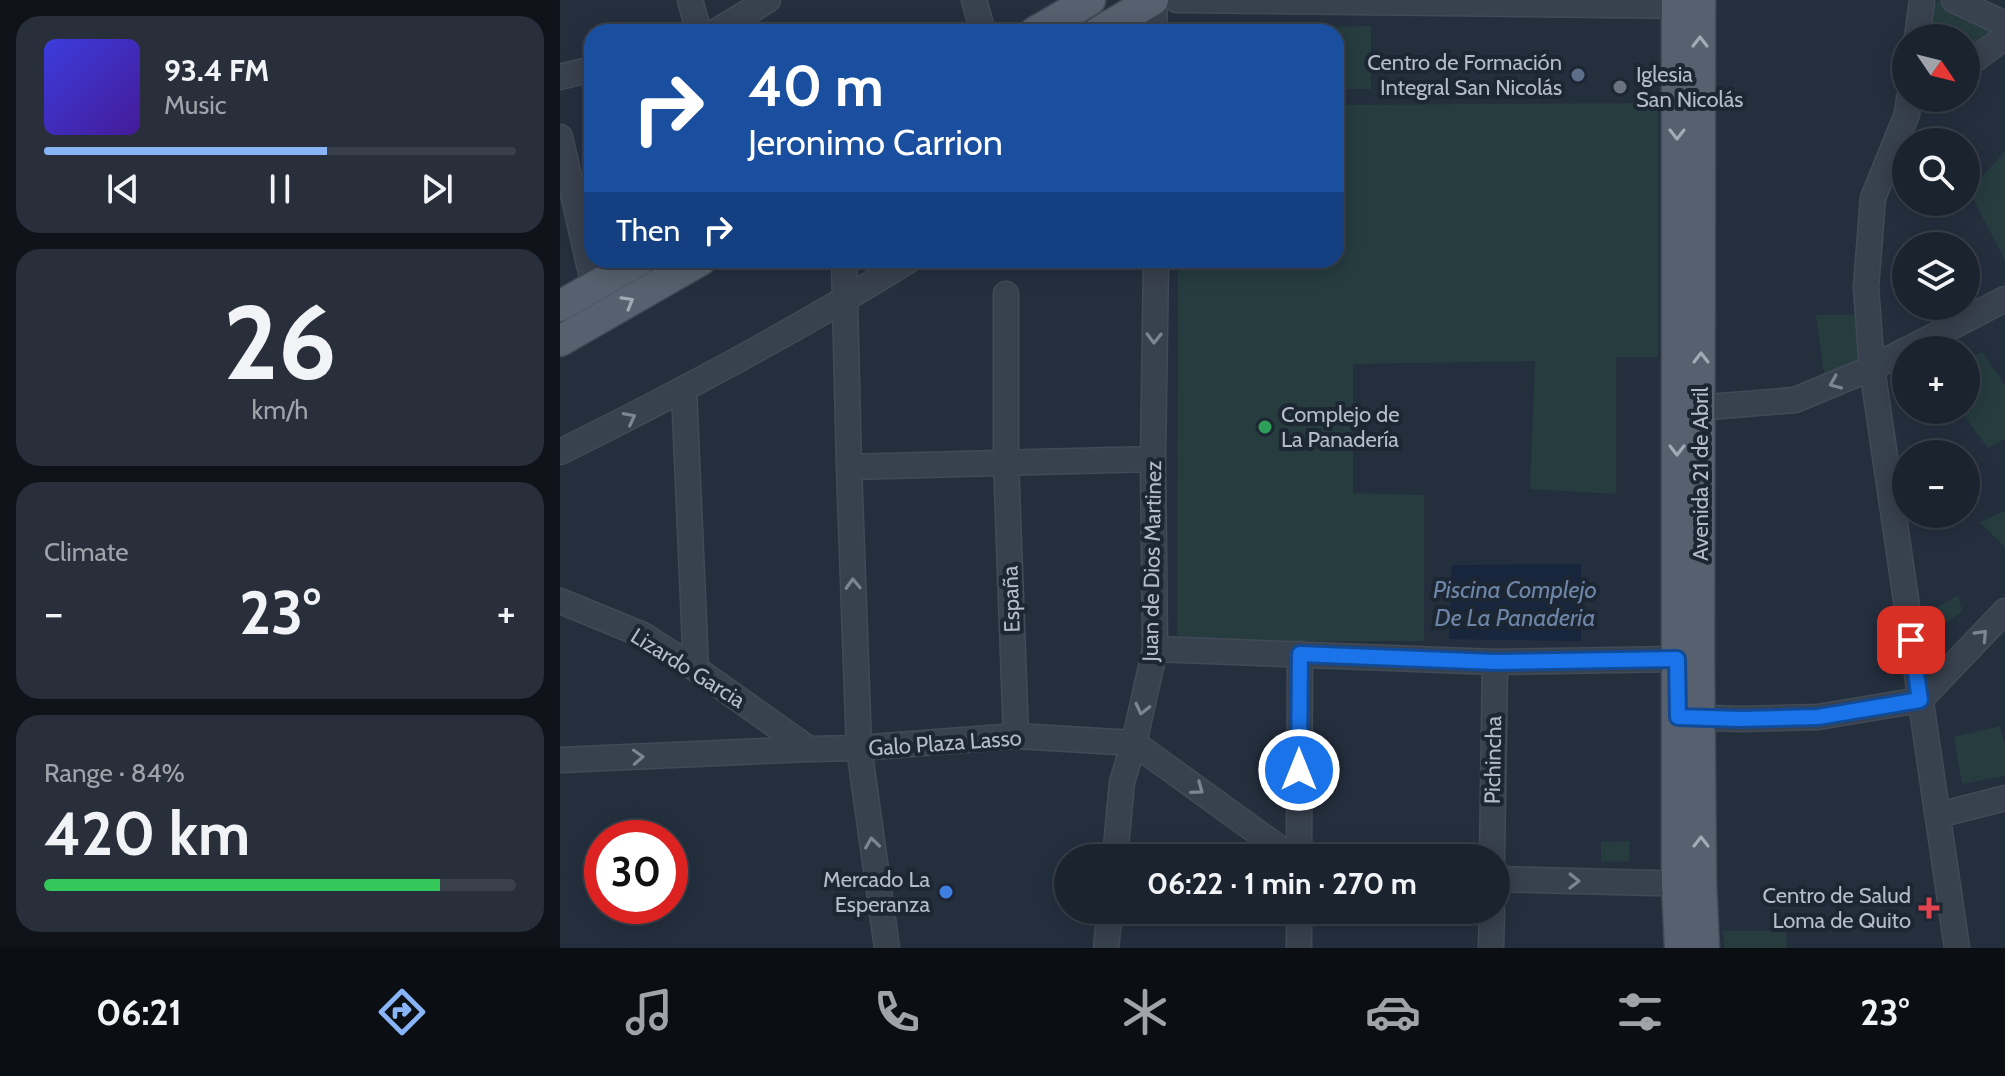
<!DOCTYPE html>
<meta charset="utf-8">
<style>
:root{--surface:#1b232e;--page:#282f3a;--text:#f1f3f6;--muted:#a0a4aa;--line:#39404a;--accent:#8ab4f8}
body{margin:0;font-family:Cabin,sans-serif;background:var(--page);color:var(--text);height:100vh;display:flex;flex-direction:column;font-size:30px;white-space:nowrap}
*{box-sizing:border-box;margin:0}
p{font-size:26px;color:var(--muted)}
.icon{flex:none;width:44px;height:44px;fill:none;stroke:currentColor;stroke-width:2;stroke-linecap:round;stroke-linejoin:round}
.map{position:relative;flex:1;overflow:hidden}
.details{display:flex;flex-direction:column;gap:16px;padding:16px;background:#0f1319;width:560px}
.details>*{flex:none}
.banner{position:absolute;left:24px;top:24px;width:760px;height:244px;border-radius:24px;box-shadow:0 4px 20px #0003,0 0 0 2px var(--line);background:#1a4fa0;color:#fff;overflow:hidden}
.needle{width:52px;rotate:125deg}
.buttons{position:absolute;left:1332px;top:24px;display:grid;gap:16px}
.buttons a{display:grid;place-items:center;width:88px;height:88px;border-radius:50%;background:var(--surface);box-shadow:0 4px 20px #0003,0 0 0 2px var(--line);font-size:40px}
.speed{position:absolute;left:24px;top:820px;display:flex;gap:16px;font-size:40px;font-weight:700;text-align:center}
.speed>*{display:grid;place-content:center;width:104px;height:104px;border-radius:50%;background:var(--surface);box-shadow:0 4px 20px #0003,0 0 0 2px var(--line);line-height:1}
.speed .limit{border:12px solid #d22;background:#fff;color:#111}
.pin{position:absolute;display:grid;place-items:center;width:68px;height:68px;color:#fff;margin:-34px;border-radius:16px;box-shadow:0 4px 12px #0006}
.me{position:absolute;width:88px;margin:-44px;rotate:0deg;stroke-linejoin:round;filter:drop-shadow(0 0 6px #0008)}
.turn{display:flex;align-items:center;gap:28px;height:168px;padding:0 32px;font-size:36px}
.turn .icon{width:104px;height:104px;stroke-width:2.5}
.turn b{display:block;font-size:56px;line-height:68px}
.then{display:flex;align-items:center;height:76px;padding:0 32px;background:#0003;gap:16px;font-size:30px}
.big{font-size:60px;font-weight:700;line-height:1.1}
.details .tile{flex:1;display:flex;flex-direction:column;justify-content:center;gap:12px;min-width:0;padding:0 28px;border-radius:24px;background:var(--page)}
.details .dial{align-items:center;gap:0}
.dial b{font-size:104px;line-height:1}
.song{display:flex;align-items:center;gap:24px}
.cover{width:96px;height:96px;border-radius:12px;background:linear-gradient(135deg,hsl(240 70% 55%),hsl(260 70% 35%))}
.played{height:8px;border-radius:4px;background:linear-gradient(90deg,var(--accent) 60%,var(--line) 60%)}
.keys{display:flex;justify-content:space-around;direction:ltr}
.heat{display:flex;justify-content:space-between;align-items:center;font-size:44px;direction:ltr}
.charge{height:12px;border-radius:6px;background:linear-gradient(90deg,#34c759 84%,var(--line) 0)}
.trip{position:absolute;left:494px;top:844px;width:456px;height:80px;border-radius:40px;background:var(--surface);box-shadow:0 4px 20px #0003,0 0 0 2px var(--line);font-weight:700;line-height:80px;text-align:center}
.dock{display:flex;height:128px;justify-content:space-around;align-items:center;background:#0b0e12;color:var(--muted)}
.dock .icon{width:56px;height:56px}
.dock .active{color:var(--accent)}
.dock b{font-size:36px;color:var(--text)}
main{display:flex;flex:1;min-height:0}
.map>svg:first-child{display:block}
</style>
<main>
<section class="details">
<div class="tile">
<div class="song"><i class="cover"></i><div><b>93.4 FM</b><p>Music</p></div></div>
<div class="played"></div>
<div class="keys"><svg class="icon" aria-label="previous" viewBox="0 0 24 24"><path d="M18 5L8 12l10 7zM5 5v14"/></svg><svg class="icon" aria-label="pause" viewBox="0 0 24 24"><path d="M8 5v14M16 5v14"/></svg><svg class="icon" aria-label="next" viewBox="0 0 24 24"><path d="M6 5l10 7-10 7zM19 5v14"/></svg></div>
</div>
<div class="tile dial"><b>26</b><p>km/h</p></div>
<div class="tile"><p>Climate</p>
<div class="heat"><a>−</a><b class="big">23°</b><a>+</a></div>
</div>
<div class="tile"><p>Range · 84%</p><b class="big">420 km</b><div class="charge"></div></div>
</section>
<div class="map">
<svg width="1445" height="948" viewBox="0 0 1445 948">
<rect width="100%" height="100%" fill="#242f3e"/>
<path fill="#263c3f" d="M1380 0 1437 32 1406 58V38H1370L1374 4Z
M811 26V89H776V32H720V27Z
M1098 103V357H1056V494L970 489 975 361 793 364V493L864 495V641L617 642 618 260H776V105Z
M1445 151V260L1409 191Z
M1256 315H1295L1303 362 1265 380Z
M1422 352 1445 385V439L1428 448 1400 410H1406V359Z
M1445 511V547L1420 522Z
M1398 595 1402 611 1375 631 1371 611Z
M1440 726 1445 746V776L1402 784 1394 737Z
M1070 841 1069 861 1041 862V842Z
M1163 931H1226L1227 948H1164Z"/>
<path fill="#17263c" d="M1021 564V641L889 639 892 565Z"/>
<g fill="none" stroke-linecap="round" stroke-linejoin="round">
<g stroke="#414a57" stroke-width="27">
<path id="minor" d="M130 0 139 32
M414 0 423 32
M594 0 595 32
M617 0 1134 6
M1394 0 1445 24
M155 32 208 0
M1357 38 1362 0
M1406 66 1445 37
M0 77 32 69
M1349 98 1347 114 1313 198 1306 287 1312 368 1397 948
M0 137 34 286
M284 260 289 467 299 748 327 948
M446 294V462L456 736
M1347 350 1445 299
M124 390 136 669
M1124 409 1235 400 1312 368 1346 350
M0 452C119 393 236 331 349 260
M289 467 593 459
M0 601 83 635 136 669 249 749
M595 649 935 662 1117 659
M1123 717 1181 719 1258 717 1360 700 1445 611
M0 760 249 749 299 748 456 736 574 743 733 858
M1379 815 1445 798
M555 858 562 782 574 743 595 649 593 459 596 260
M739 858 740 654
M932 858 935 662
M936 879 1134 884
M546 948 550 910
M739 948V910
M931 948 932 910"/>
</g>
<g stroke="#414a57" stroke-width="33">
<path id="major" d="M1117 0V883L1120 948
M1140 0 1139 659 1141 884 1144 948
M475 32 530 0
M539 32 593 0
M0 306 80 260
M0 341 141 260"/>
</g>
<use href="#minor" stroke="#38414e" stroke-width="24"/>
<use href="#major" stroke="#56606e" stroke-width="30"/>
</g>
<defs><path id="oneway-chevron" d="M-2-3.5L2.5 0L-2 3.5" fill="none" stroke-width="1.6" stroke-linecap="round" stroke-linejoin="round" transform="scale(2)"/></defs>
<g stroke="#a1aab7">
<use href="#oneway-chevron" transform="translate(1140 42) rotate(-90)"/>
<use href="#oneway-chevron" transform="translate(1117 134) rotate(90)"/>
<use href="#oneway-chevron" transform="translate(68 302) rotate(-30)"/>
<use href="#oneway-chevron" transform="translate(1141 358) rotate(-90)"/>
<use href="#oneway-chevron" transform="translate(1117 450) rotate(90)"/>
<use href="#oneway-chevron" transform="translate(1141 842) rotate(-90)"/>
</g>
<g stroke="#7c8592">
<use href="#oneway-chevron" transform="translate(594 338) rotate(91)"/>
<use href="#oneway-chevron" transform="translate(1275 383) rotate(157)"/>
<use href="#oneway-chevron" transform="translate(70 418) rotate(-27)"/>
<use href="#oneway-chevron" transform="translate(293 584) rotate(-92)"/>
<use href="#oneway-chevron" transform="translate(1422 635) rotate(-47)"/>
<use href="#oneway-chevron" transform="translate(582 709) rotate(103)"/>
<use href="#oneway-chevron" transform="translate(78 757) rotate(-3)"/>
<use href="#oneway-chevron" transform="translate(638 789) rotate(36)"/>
<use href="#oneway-chevron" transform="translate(312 843) rotate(-98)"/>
<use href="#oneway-chevron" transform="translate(1014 881) rotate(1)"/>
</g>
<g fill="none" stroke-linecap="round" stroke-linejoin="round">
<g stroke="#114b97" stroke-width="20">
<path id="route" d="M739 770 740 654 935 662 1117 659 1118 717 1181 719 1258 717 1360 700 1351 640"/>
</g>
<use href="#route" stroke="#1a73e8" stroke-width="14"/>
</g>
<circle fill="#5c6f8a" stroke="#1d2633" stroke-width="3" cx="1018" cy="75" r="8"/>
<circle fill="#6b7280" stroke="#1d2633" stroke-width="3" cx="1060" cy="87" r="8"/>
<circle fill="#2e9e5b" stroke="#1d2633" stroke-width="3" cx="705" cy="427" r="8"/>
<circle fill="#3f7fe0" stroke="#1d2633" stroke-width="3" cx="386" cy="892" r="8"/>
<path fill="#e0444e" stroke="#1d2633" stroke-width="3" d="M1365 896h8v8h8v8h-8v8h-8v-8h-8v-8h8z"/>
<g text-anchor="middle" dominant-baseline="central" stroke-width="8" stroke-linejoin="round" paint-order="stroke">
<g font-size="22" fill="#b4bcc9" stroke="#1d2633" text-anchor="end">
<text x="1002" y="62">Centro de Formación<tspan x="1002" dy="25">Integral San Nicolás</tspan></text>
<text x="1076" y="74" text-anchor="start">Iglesia<tspan x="1076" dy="25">San Nicolás</tspan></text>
<text x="721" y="414" text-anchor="start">Complejo de<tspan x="721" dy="25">La Panadería</tspan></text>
<text x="370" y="879">Mercado La<tspan x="370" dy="25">Esperanza</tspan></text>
<text x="1351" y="895">Centro de Salud<tspan x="1351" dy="25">Loma de Quito</tspan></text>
</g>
<g font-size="22" fill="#b4bcc9" stroke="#1d2633">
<text transform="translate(1140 474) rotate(-90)">Avenida 21 de Abril</text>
<text transform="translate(592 561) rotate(-89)">Juan de Dios Martinez</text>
<text transform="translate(451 599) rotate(-92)">España</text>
<text transform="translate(128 668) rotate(32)">Lizardo Garcia</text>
<text transform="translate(385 743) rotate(-4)">Galo Plaza Lasso</text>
<text transform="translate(933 760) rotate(-89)">Pichincha</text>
</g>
<g font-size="24" font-style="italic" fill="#6d86a8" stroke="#1d2633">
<text x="955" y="589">Piscina Complejo<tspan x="955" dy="28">De La Panaderia</tspan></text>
</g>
</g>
</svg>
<div class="buttons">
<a><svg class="needle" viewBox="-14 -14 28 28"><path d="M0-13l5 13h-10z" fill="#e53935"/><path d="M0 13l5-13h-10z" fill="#a0a4aa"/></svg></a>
<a><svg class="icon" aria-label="search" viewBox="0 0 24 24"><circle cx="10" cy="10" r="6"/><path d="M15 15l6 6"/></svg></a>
<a><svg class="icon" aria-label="layers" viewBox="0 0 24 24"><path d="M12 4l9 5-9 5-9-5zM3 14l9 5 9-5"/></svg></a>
<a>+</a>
<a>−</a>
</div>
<div class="speed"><div class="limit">30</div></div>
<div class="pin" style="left:1351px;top:640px;background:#d93025"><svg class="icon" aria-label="arrive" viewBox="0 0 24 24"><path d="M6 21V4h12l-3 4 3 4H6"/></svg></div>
<svg class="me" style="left:739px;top:770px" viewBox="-20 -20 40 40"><circle r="17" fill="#1a73e8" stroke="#fff" stroke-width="3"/><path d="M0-11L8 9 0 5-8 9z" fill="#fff"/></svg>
<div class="trip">06:22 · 1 min · 270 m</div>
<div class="banner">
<div class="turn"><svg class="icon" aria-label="right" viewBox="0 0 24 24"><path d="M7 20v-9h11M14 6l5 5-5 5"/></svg><div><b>40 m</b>Jeronimo Carrion</div></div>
<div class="then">Then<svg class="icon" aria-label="right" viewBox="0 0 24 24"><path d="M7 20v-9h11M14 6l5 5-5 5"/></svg></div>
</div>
</div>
</main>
<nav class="dock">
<b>06:21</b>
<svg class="icon active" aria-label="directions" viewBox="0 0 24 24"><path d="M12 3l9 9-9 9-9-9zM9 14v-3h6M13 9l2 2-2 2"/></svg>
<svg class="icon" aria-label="music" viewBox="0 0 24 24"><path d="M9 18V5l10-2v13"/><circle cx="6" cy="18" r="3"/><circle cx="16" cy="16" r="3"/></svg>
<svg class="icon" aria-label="phone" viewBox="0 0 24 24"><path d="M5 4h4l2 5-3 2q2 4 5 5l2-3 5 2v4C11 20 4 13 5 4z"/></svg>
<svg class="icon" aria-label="climate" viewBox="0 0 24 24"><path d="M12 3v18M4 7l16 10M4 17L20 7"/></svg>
<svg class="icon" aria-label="car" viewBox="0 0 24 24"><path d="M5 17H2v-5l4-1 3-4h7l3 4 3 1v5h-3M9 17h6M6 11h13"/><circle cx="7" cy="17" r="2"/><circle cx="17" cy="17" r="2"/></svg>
<svg class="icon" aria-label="filters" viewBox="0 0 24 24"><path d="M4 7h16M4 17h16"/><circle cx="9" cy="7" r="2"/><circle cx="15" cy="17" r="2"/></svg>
<b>23°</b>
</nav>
